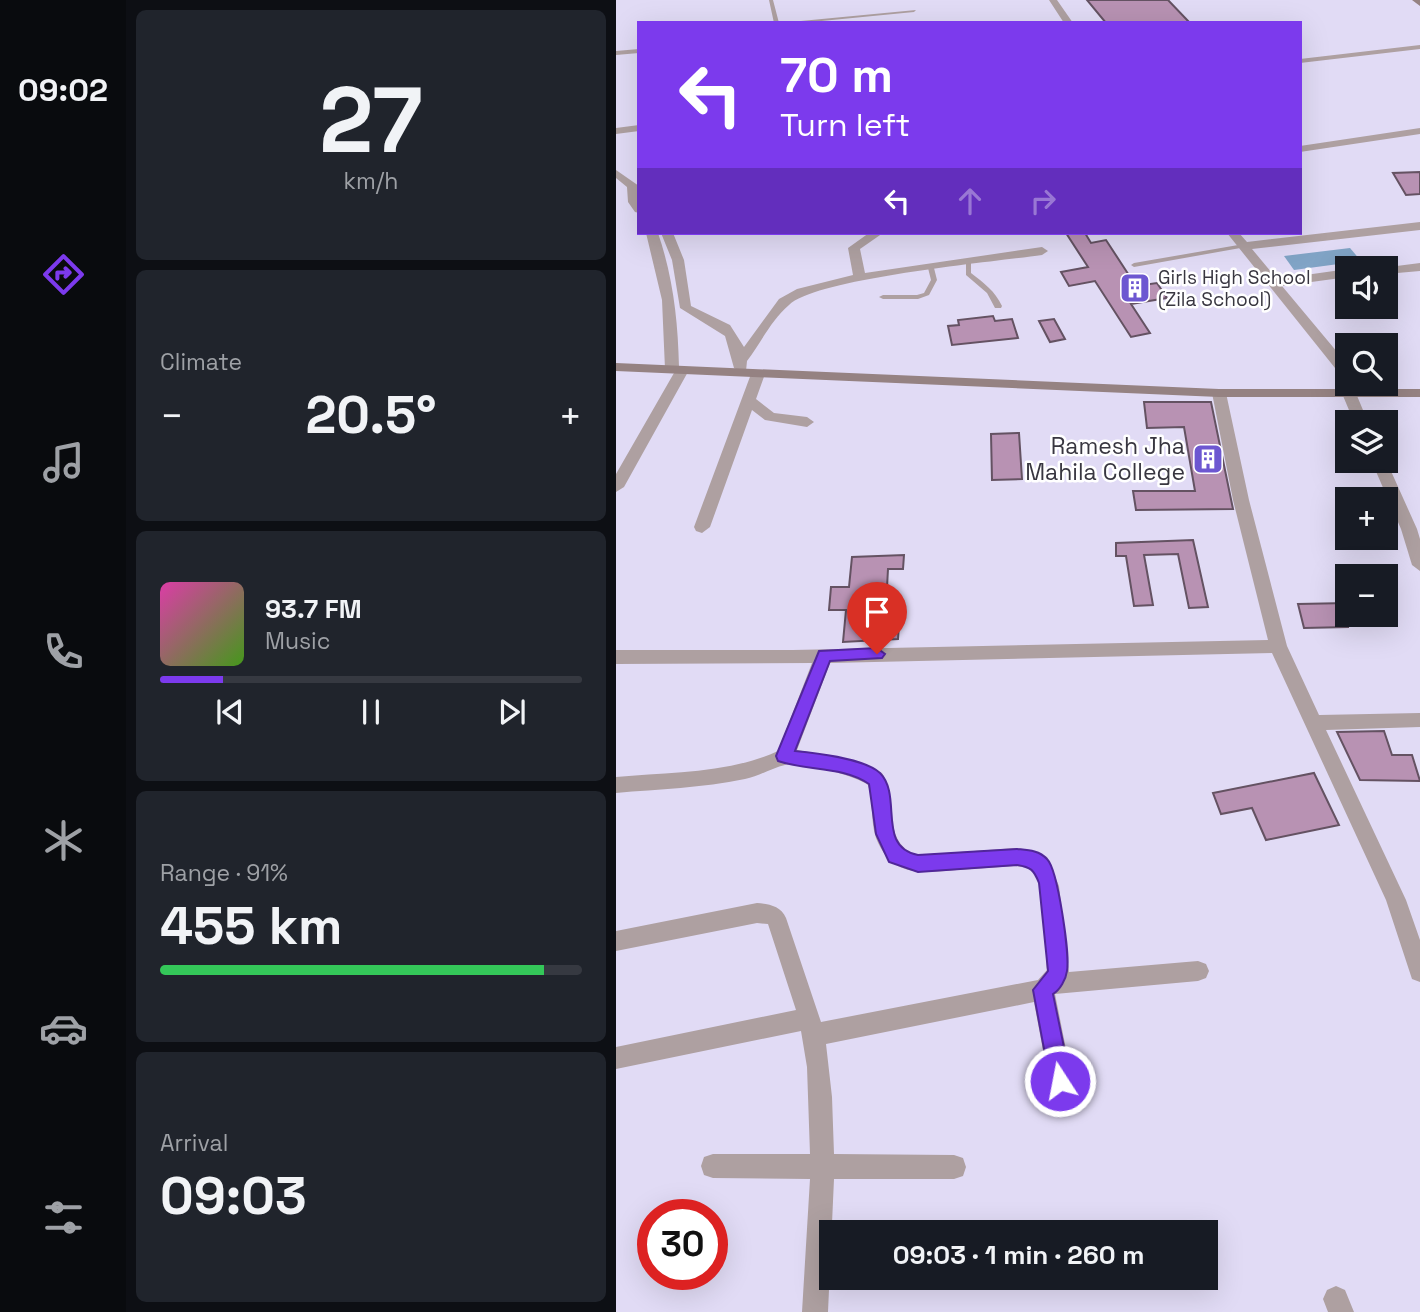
<!DOCTYPE html>
<meta charset="utf-8">
<style>
:root{--surface:#171b24;--page:#20242c;--text:#f1f3f6;--muted:#9ea1a6;--line:#363941;--accent:#7c3aed}
body{margin:0;font-family:"Space Grotesk",sans-serif;background:var(--page);color:var(--text);height:100vh;display:flex;flex-direction:column;font-size:26px;white-space:nowrap}
*{box-sizing:border-box;margin:0}
p{font-size:23px;color:var(--muted)}
.icon{flex:none;width:38px;height:38px;fill:none;stroke:currentColor;stroke-width:2;stroke-linecap:round;stroke-linejoin:round}
.map{position:relative;flex:1;overflow:hidden}
.sheet{display:flex;flex-direction:column;gap:10px;padding:10px;background:#0d0f14;width:490px}
.sheet>*{flex:none}
.banner{position:absolute;left:21px;top:21px;width:665px;height:214px;border-radius:0px;box-shadow:0 7px 28px #0002;background:#7c3aed;color:#fff;overflow:hidden}
.fabs{position:absolute;left:719px;top:256px;display:grid;gap:14px}
.fabs a{display:grid;place-items:center;width:63px;height:63px;border-radius:0px;background:var(--surface);box-shadow:0 7px 28px #0002;font-size:35px}
.speed{position:absolute;left:21px;top:1199px;display:flex;gap:14px;font-size:35px;font-weight:700;text-align:center}
.speed>*{display:grid;place-content:center;width:91px;height:91px;border-radius:50%;background:var(--surface);box-shadow:0 7px 28px #0002;line-height:1}
.speed .limit{border:10px solid #d22;background:#fff;color:#111}
.pin{position:absolute;display:grid;place-items:center;width:60px;height:60px;color:#fff;margin:-72px -30px;border-radius:50% 50% 50% 0;rotate:-45deg;box-shadow:0 0 7px #0007}
.pin .icon{rotate:45deg}
.me{position:absolute;width:77px;margin:-38px;rotate:349deg;stroke-linejoin:round;filter:drop-shadow(0 0 5px #0008)}
.turn{display:flex;align-items:center;gap:24px;height:147px;padding:0 28px;font-size:32px}
.turn .icon{width:91px;height:91px;stroke-width:2.5}
.turn b{display:block;font-size:49px;line-height:60px}
.lanes{display:flex;align-items:center;height:66px;padding:0 28px;background:#0003;justify-content:center;gap:35px;direction:ltr}
.lanes .off{opacity:.35}
.big{font-size:52px;font-weight:700;line-height:1.1}
.sheet .card{flex:1;display:flex;flex-direction:column;justify-content:center;gap:10px;min-width:0;padding:0 24px;border-radius:10px;background:var(--page)}
.sheet .dial{align-items:center;gap:0}
.dial b{font-size:91px;line-height:1}
.song{display:flex;align-items:center;gap:21px}
.cover{width:84px;height:84px;border-radius:10px;background:linear-gradient(135deg,hsl(320 70% 55%),hsl(100 70% 35%))}
.played{height:7px;border-radius:4px;background:linear-gradient(90deg,var(--accent) 15%,var(--line) 15%)}
.keys{display:flex;justify-content:space-around;direction:ltr}
.heat{display:flex;justify-content:space-between;align-items:center;font-size:38px;direction:ltr}
.charge{height:10px;border-radius:5px;background:linear-gradient(90deg,#34c759 91%,var(--line) 0)}
.trip{position:absolute;left:203px;top:1220px;width:399px;height:70px;border-radius:0px;background:var(--surface);box-shadow:0 7px 28px #0002;font-weight:700;line-height:70px;text-align:center}
main{display:flex;flex:1;min-height:0}
.tab-bar{display:flex;flex-direction:column;width:126px;justify-content:space-around;align-items:center;background:#090b0e;color:var(--muted)}
.tab-bar .icon{width:49px;height:49px}
.tab-bar .active{color:var(--accent)}
.tab-bar b{font-size:32px;color:var(--text)}
.map>svg:first-child{display:block}
</style>
<main>
<nav class="tab-bar">
<b>09:02</b>
<svg class="icon active" aria-label="directions" viewBox="0 0 24 24"><path d="M12 3l9 9-9 9-9-9zM9 14v-3h6M13 9l2 2-2 2"/></svg>
<svg class="icon" aria-label="music" viewBox="0 0 24 24"><path d="M9 18V5l10-2v13"/><circle cx="6" cy="18" r="3"/><circle cx="16" cy="16" r="3"/></svg>
<svg class="icon" aria-label="phone" viewBox="0 0 24 24"><path d="M5 4h4l2 5-3 2q2 4 5 5l2-3 5 2v4C11 20 4 13 5 4z"/></svg>
<svg class="icon" aria-label="climate" viewBox="0 0 24 24"><path d="M12 3v18M4 7l16 10M4 17L20 7"/></svg>
<svg class="icon" aria-label="car" viewBox="0 0 24 24"><path d="M5 17H2v-5l4-1 3-4h7l3 4 3 1v5h-3M9 17h6M6 11h13"/><circle cx="7" cy="17" r="2"/><circle cx="17" cy="17" r="2"/></svg>
<svg class="icon" aria-label="filters" viewBox="0 0 24 24"><path d="M4 7h16M4 17h16"/><circle cx="9" cy="7" r="2"/><circle cx="15" cy="17" r="2"/></svg>
</nav>
<section class="sheet">
<div class="card dial"><b>27</b><p>km/h</p></div>
<div class="card"><p>Climate</p>
<div class="heat"><a>−</a><b class="big">20.5°</b><a>+</a></div>
</div>
<div class="card">
<div class="song"><i class="cover"></i><div><b>93.7 FM</b><p>Music</p></div></div>
<div class="played"></div>
<div class="keys"><svg class="icon" aria-label="previous" viewBox="0 0 24 24"><path d="M18 5L8 12l10 7zM5 5v14"/></svg><svg class="icon" aria-label="pause" viewBox="0 0 24 24"><path d="M8 5v14M16 5v14"/></svg><svg class="icon" aria-label="next" viewBox="0 0 24 24"><path d="M6 5l10 7-10 7zM19 5v14"/></svg></div>
</div>
<div class="card"><p>Range · 91%</p><b class="big">455 km</b><div class="charge"></div></div>
<div class="card"><p>Arrival</p><b class="big">09:03</b></div>
</section>
<div class="map">
<svg width="804" height="1312" viewBox="0 0 804 1312">
<rect width="100%" height="100%" fill="#e1dbf5"/>
<path fill="#81a4c6" d="M734 248 745 261 678 270 668 256Z"/>
<path fill="#b892b3" stroke="#645262" stroke-width="2" d="M471 0H552L574 23H490Z
M804 172V194L790 195 777 173Z
M450 233H469L475 243 490 240 520 286 541 283 551 298 515 304 534 333 515 337 479 281 453 286 445 272 472 267Z
M377 316 379 321 396 319 402 338 336 345 332 326 343 325 342 320Z
M438 319 449 339 434 342 423 321Z
M528 402H595L617 509 520 510 517 491H579L568 427 531 428Z
M403 433 406 479 376 480 375 434Z
M577 540 592 607 573 608 562 554 528 555 537 605 518 606 510 556H500V543Z
M288 555 287 569H272L269 624H283L282 639 227 642 230 610H213L215 587H233L236 557Z
M732 603V627L688 628 682 604Z
M768 731 776 755H796L804 781 744 780 721 732Z
M698 773 723 825 650 840 636 808 605 814 597 793Z"/>
<g fill="none" stroke-linecap="round" stroke-linejoin="round">
<path fill="#aea0a1" fill-rule="evenodd" d="M153 0H157L163 23H158Z
M300 10 298 12 185 23H164Z
M804 45V49L684 63V59Z
M23 49V53L0 55V51Z
M628 244 631 246 630 247 518 267 515 265 518 263Z
M350 261 355 262V273C368 283 379 291 386 306L385 308H379L371 293 350 275Z
M315 266 318 268 321 280 313 295 302 299H267L263 297 267 295H301L308 293 315 280 312 268Z"/>
<path fill="#aea0a1" fill-rule="evenodd" d="M433 0H441L457 23H448Z
M23 125V131L0 134V128Z
M804 128V134L684 152V146Z
M0 170 23 186V213L19 212 12 202 11 187 0 178Z
M804 222V230L636 249 661 279 732 269V277L666 286 732 365V379L727 378 611 233H623L631 242Z
M30 233H42C57 277 62 320 63 367H71L73 370 8 487 0 492V474L58 373 49 369 46 300Z
M45 233H57L68 260 75 306 114 325 128 347 163 299 181 289 237 275 232 248 253 233H267L244 249 249 273 426 247 432 251 426 255C378 262 202 278 173 305 156 319 144 344 131 361L130 371 125 372 118 368 109 336 64 308 56 260Z
M804 263V271L770 274V268H765Z
M142 370 149 374 140 399 158 413 191 417 198 422 191 427 149 420 136 410 94 527 86 533 80 531 78 527 135 374Z
M732 387 739 391 752 422H738L725 391Z
M603 389 610 393 633 500 671 646 703 715 804 713V727L710 730 790 900 804 940V982L796 979 770 900 656 653 214 663 181 750 230 759 266 773C282 799 265 844 302 855L400 848 414 850 431 857 443 886 453 972 582 961 590 964 593 971 590 978 582 981 439 994 461 1104 457 1112 449 1116 441 1112 437 1104 418 1002 210 1044 216 1097 218 1154 338 1155 347 1158 350 1167 347 1176 338 1179H218L212 1312H186L194 1179 97 1178 88 1175 85 1166 88 1157 97 1154H194L191 1067 185 1031 0 1069V1047L180 1010 152 924 141 923 0 951V931L141 903C153 904 165 906 170 918L205 1022 422 980 431 970C429 947 431 882 414 868L400 866C380 867 361 869 341 870 305 873 276 878 260 838 254 820 258 802 252 785 240 776 184 761 169 765 156 768 143 776 129 779 86 788 43 789 0 793V777C53 772 112 774 162 751L196 663 0 664V650H177L652 640 617 500 596 393Z
M755 460H770L801 529 804 539V571L796 565 785 529Z
M720 1286 729 1290 738 1312H712L707 1299 711 1290Z"/>
<path fill="#958282" fill-rule="evenodd" d="M796 0H804V6Z
M0 363 603 389H804V397H603L0 371Z"/>
</g>
<path fill="#7c3aed" stroke="#51269a" stroke-width="2" d="M261 648 269 654 266 658 214 661 179 751C200 753 249 759 264 773 287 796 260 847 302 855L401 849C411 850 423 850 431 859 442 870 454 955 451 971 450 979 444 990 437 994L455 1081 452 1088 444 1091 437 1088 434 1081 417 990 432 971 423 883C418 870 415 867 401 865L302 872 273 862 260 834 253 784C227 766 191 771 162 761L160 756 203 651Z"/>
<defs>
<g id="building-square" transform="scale(1.575)"><rect x="-9" y="-9" width="18" height="18" rx="4" fill="#6d57d1" stroke="#fff"/><path d="M-4-6H4V6H1V3H-1V6H-4ZM-2.5-4.3h1.7v1.8h-1.7ZM.8-4.3h1.7v1.8H.8ZM-2.5-1h1.7V.8h-1.7ZM.8-1h1.7V.8H.8Z" fill="#fff"/></g>
</defs>
<g fill-rule="evenodd">
<use href="#building-square" x="519" y="288"/>
<use href="#building-square" x="592" y="459"/>
</g>
<g text-anchor="middle" dominant-baseline="central" stroke-width="5" stroke-linejoin="round" paint-order="stroke">
<g font-size="19" fill="#383640" stroke="#fff" text-anchor="start">
<text x="542" y="277">Girls High School<tspan x="542" dy="22">(Zila School)</tspan></text>
</g>
<g font-size="23" fill="#383640" stroke="#fff" text-anchor="end">
<text x="569" y="446">Ramesh Jha<tspan x="569" dy="26">Mahila College</tspan></text>
</g>
</g>
</svg>
<div class="fabs">
<a><svg class="icon" aria-label="sound" viewBox="0 0 24 24"><path d="M4 9h4l5-4v14l-5-4H4zM17 9q2 3 0 6"/></svg></a>
<a><svg class="icon" aria-label="search" viewBox="0 0 24 24"><circle cx="10" cy="10" r="6"/><path d="M15 15l6 6"/></svg></a>
<a><svg class="icon" aria-label="layers" viewBox="0 0 24 24"><path d="M12 4l9 5-9 5-9-5zM3 14l9 5 9-5"/></svg></a>
<a>+</a>
<a>−</a>
</div>
<div class="speed"><div class="limit">30</div></div>
<div class="pin" style="left:261px;top:654px;background:#d93025"><svg class="icon" aria-label="arrive" viewBox="0 0 24 24"><path d="M6 21V4h12l-3 4 3 4H6"/></svg></div>
<svg class="me" style="left:444px;top:1081px" viewBox="-20 -20 40 40"><circle r="17" fill="#7c3aed" stroke="#fff" stroke-width="3"/><path d="M0-11L8 9 0 5-8 9z" fill="#fff"/></svg>
<div class="trip">09:03 · 1 min · 260 m</div>
<div class="banner">
<div class="turn"><svg class="icon" aria-label="left" viewBox="0 0 24 24"><path d="M17 20v-9H6M10 6l-5 5 5 5"/></svg><div><b>70 m</b>Turn left</div></div>
<div class="lanes"><svg class="icon" aria-label="left" viewBox="0 0 24 24"><path d="M17 20v-9H6M10 6l-5 5 5 5"/></svg><svg class="icon off" aria-label="ahead" viewBox="0 0 24 24"><path d="M12 20V5M6 11l6-6 6 6"/></svg><svg class="icon off" aria-label="right" viewBox="0 0 24 24"><path d="M7 20v-9h11M14 6l5 5-5 5"/></svg></div>
</div>
</div>
</main>
